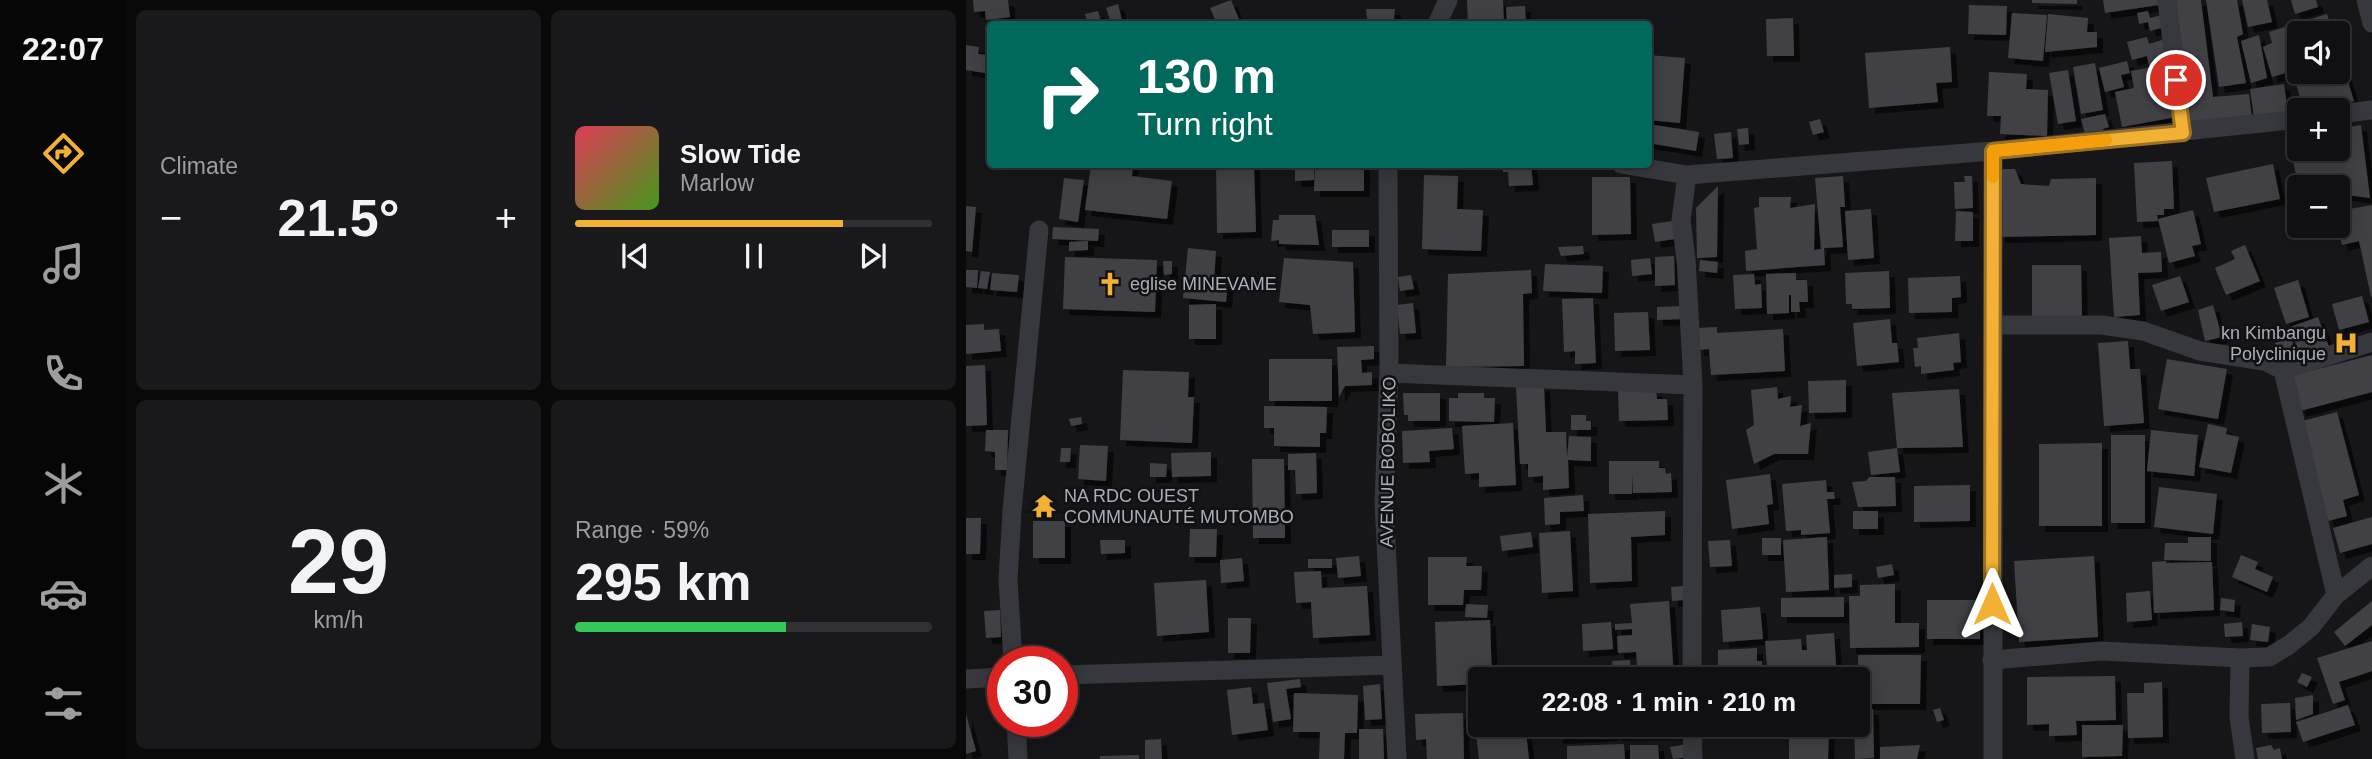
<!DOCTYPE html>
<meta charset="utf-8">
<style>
:root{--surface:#101012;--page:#19191b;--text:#f1f3f6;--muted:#9c9d9f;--line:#303032;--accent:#f2b134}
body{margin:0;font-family:Helvetica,sans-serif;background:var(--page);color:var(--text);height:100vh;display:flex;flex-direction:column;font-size:26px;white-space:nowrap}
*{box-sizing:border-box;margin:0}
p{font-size:23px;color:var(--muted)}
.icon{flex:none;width:38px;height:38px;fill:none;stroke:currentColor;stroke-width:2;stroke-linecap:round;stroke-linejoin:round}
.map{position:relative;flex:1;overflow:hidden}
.sheet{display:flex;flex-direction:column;gap:10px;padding:10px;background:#09090a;width:840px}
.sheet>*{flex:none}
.top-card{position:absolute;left:21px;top:21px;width:665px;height:147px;border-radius:7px;box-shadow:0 4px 18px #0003,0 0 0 2px var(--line);background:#00695c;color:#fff;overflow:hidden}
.tools{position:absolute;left:1321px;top:21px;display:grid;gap:14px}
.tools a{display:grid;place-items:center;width:63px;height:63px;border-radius:7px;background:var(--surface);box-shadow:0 4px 18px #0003,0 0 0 2px var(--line);font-size:35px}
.speed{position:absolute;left:21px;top:646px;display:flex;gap:14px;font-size:35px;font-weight:700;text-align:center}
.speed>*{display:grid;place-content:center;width:91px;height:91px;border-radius:50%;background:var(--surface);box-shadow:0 4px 18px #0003,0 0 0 2px var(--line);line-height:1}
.speed .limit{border:10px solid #d22;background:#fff;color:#111}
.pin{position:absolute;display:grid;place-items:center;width:60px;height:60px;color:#fff;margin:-30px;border:4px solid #fff;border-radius:50%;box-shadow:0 2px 7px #0007}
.me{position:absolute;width:77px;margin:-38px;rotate:0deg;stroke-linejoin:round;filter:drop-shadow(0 0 5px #0008)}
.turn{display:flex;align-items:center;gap:24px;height:147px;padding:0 35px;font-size:32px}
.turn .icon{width:91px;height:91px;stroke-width:2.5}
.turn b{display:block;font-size:49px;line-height:60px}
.big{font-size:52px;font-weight:700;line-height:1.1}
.sheet .card{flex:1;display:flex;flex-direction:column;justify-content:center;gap:10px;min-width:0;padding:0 24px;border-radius:10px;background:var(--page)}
.sheet .dial{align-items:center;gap:0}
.dial b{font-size:91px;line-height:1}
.song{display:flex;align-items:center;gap:21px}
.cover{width:84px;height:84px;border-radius:10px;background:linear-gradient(135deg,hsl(350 70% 55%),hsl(100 70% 35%))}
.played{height:7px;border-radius:4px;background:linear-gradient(90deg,var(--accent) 75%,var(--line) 75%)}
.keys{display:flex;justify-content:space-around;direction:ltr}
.heat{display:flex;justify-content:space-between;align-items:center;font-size:38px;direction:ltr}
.charge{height:10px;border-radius:5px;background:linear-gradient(90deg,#34c759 59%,var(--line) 0)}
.sheet .tiles{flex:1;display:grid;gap:10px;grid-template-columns:repeat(2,1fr)}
.trip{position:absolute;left:502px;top:667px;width:402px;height:70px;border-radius:7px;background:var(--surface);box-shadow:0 4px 18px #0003,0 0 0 2px var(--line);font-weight:700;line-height:70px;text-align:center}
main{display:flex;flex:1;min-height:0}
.dock{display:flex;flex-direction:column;width:126px;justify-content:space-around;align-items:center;background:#060607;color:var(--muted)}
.dock .icon{width:49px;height:49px}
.dock .current{color:var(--accent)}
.dock b{font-size:32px;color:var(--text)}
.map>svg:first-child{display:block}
</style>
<main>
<nav class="dock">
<b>22:07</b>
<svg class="icon current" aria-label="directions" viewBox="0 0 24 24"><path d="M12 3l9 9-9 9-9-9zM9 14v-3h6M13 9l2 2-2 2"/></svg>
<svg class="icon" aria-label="music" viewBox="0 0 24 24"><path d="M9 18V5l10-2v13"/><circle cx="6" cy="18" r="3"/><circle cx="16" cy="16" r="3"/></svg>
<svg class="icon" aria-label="phone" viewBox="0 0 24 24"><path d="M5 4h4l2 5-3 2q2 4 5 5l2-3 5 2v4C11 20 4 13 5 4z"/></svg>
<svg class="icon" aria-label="climate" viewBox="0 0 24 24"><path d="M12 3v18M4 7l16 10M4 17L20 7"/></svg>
<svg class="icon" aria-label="car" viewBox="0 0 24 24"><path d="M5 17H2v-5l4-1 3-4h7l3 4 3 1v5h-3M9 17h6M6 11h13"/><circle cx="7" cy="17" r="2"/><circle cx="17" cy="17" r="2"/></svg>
<svg class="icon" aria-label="filters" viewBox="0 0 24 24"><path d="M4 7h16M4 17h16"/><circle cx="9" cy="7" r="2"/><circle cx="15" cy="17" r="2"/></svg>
</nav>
<section class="sheet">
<div class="tiles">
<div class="card"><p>Climate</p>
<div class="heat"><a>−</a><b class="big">21.5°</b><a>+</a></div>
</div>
<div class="card">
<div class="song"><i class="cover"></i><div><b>Slow Tide</b><p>Marlow</p></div></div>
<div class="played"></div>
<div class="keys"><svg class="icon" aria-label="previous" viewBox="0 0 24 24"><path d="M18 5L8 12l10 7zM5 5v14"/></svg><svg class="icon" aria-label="pause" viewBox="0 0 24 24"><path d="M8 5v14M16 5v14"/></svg><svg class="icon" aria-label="next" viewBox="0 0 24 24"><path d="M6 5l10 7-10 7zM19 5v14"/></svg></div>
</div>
<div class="card dial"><b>29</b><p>km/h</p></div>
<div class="card"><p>Range · 59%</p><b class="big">295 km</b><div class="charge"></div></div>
</div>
</section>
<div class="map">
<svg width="1406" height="759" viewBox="0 0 1406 759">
<defs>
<filter id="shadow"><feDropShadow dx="6" dy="6" stdDeviation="0" flood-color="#0009"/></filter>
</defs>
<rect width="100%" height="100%" fill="#161618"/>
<path fill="#404145" filter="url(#shadow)" d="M7 0H42L44 17 20 20 19 11 8 12Z
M265 0 275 24H251L244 8Z
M501 0H537L538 24H502Z
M1066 0H1111V4L1066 3Z
M1137 0H1192L1193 5 1139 13Z
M1208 0H1235L1247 97 1283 94 1286 118 1224 124Z
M1240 0H1271L1277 34 1271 37 1280 83 1253 87Z
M1276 0H1301L1306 22 1282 27Z
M1325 0H1350L1352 7 1329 14Z
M152 4 156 20 145 23 140 8Z
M1003 5 1041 6 1040 35 1002 34Z
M559 6 560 24H541L540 7Z
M400 9H429L428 20 436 19 437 24H382L401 20Z
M132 11 135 22 121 24 119 14Z
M1182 11 1184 18 1196 15 1199 27 1184 31 1182 22 1173 24 1171 13Z
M1046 13 1081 15 1077 61 1042 58Z
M1082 14 1122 18 1121 32H1131V47L1079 52Z
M1361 14 1367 33H1334V72H1372L1373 52 1388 101 1357 110H1338L1326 71 1306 77 1297 47 1306 43 1303 32Z
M827 18 828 56H801L800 19Z
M1293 35 1301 78 1285 83 1275 41Z
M1181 37 1183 44 1196 40 1202 61 1183 66 1181 56 1166 60 1161 42Z
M0 45 13 47 12 54 22 55 19 73 0 70Z
M984 47 986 82 970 83 972 102 903 108 899 53Z
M682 55 719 58 714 123 682 120Z
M1161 61 1164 73 1155 75 1158 87 1139 92 1133 68Z
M1129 63 1137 110 1115 114 1107 67Z
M1191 66 1194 86 1204 84 1210 117 1156 127 1149 92 1168 88 1165 71Z
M1102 70 1110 121 1092 124 1083 73Z
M1023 72 1061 74 1060 89 1082 90 1081 136 1034 134 1035 116H1021Z
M1318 84 1322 113 1288 118 1284 89Z
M1139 114 1143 127 1137 129 1138 133 1120 138 1115 119Z
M854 119 858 132 847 135 843 122Z
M682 124 733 132 730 151 682 143Z
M1395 125 1404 198 1372 194V187H1333L1321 136 1334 134V149H1372V129Z
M782 128 783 144 773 145 771 129Z
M765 132 767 158 751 159 748 134Z
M1206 161 1208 209H1198V215H1191L1192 221 1171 222 1168 163Z
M125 164H167L166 176 206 181 201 219 119 210Z
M250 164H288L290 232 251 233Z
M329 164H348V180L329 181Z
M349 164H398V191H348Z
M537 164H565L567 185 543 186 542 172H537Z
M1307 164 1314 199 1248 212 1240 178Z
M1033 169H1049L1055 184 1083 186 1085 179 1130 178V235L1033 237Z
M458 175 492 176 491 209 517 210 515 251 456 249Z
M877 176 879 207H874L877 247 858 248 859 265 780 271 779 251 791 249 788 208 793 207V197H825L824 208 849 204 848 250 855 249 849 178Z
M998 176H1006L1007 208 989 209 988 182H999Z
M626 177H664L665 234 626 235Z
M98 178 118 180 112 222 93 219Z
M752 186 751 257 731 258 730 208Z
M1406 205V297H1405L1393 241 1376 245 1372 226V211Z
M0 206 10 207 6 252 0 251Z
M905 209 908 258 882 260 879 211Z
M1227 210 1235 244 1226 246 1229 256 1203 263 1192 219Z
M990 211 1007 212V241H989Z
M313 215H349L353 245 313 244V240L305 241 307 220H313Z
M706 221 709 239 689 242 686 224Z
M87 227 133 229 132 241 86 239Z
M366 230H403V247H366Z
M1175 236 1176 253 1195 252 1196 272 1172 273 1174 315 1148 317 1143 238Z
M122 241V250L103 251V242Z
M1279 245 1294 281 1260 295 1249 268 1269 259 1265 251Z
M617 246 618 254 595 256 592 247Z
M222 248 250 251 248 280 262 281 260 302 217 298Z
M708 256 709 285 689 286V257Z
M99 257 191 260 189 312 97 309Z
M318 258 387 262 389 332 347 334 344 305 313 302Z
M684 258 686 274 666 276 665 260Z
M734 260 752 262 751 273 733 271Z
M197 261H206V274L198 275Z
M579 264 637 266 636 293 577 291Z
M1066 265H1115L1116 319 1066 320Z
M0 270H12L11 288 0 287Z
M565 270 566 293 557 294 558 366 480 367 482 274Z
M15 271 24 272 21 289 12 288Z
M923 271 924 308 886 309V304H880L879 273Z
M26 273 53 275 51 292 24 290Z
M830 273V280H841L842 302H833L834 312H825V295H823V313L801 314 800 274Z
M788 274 789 285 795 284 796 308 769 309 767 275Z
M445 275 448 289 434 291 432 277Z
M994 276 995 297 986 298V312L943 313 942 278Z
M1214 276 1223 302 1195 311 1186 285Z
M1332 280 1343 317 1320 324 1308 288Z
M1396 296 1403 322 1373 330 1366 304Z
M627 298 630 363 609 364V351L598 352 596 299Z
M447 303 450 333 434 334 431 305Z
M250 304V339H223V305Z
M1247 305 1256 337 1239 341 1232 310Z
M717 306 718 319 691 320V307Z
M682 312 684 350 649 351 648 313Z
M1352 317 1363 347 1335 358 1324 327Z
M924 319 926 343H931L933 362 891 366 887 323Z
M18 324V330L33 329 35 351 0 354V325Z
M751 327V333L817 329 819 371 745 375 743 349 732 350 731 328Z
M993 333 995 362 987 363 988 370 955 374V366L949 367 947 348H952L951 338Z
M1325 338 1332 359 1316 364 1309 343Z
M1162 341 1164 369H1174L1178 423 1138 426 1132 343Z
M408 346V359L395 360 396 373 406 372V385L379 386 373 397 371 347Z
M1406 355V392L1334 411 1325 376Z
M303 359H366V401H303Z
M1201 359 1261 369 1252 419 1192 409Z
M19 365 21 425 0 426V366Z
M157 370 223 372 222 397H228L226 443 154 440Z
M880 380V412L843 413 842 381Z
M578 385 580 432H600L601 458 603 436 625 437V461L602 460 603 488 577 490V476L562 477V464H554L550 387Z
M811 387 812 399 825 396 824 407 836 405 834 426 845 423 842 454H808L788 464 780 430 788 425 785 390Z
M993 389 997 447 931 448 926 393Z
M690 390 691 399H701L702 420 653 421 652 391Z
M437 393H474V421H442V415H438Z
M492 393H518V398H529L528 422 483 421V398H492Z
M298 406 361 407 360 433H354V447L308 446V428H298Z
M1371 412 1393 495 1377 500 1381 516 1362 521 1336 421Z
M605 415H620V421H625V430H605Z
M115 417 116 424 105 426 103 419Z
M547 423 550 485 513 487V473L499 474 496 426Z
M1242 424 1261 428 1260 434 1273 437 1265 473 1233 467Z
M486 428 488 449 463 451 464 462 437 463 436 431Z
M20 430H42L41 470H29V452L19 451Z
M1185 430 1232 435 1228 476 1181 471Z
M1145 435H1179V523H1145Z
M1136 443V526H1073V444Z
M114 445 142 446 140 481 112 479Z
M95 448H105L104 462H94Z
M931 448 934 472 905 475 902 452Z
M245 452V476L206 477 205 453Z
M350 453 351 493 330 494 329 470H322V454Z
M286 459H318L319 538H287Z
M643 461H693V468H699L700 474 705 473 706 492 667 493V472L666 494H643Z
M184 463 201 464 200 477H184Z
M804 474 807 504 801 505 803 524 766 529 760 480Z
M903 477H929L930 506 892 507 886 482 900 481Z
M860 480 861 492H868L869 499H861L864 533 835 535V530L820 531 816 484Z
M1004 485V521L948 522V486Z
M1193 487 1251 494 1247 534 1188 527Z
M617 495 618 511 594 512V524L579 525 578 498Z
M699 511V535L665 537 666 581 624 583 622 514Z
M887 511H912V529H887Z
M1406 517V544L1374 553 1367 528Z
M0 518H15L14 554H0Z
M67 521H99V558H67Z
M224 529H251L250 557H223Z
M604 531 607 591 576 593 573 533Z
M565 532 567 547 536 551 534 536Z
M861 537 863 590 820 592 817 540Z
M1222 537H1245V561L1198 560 1199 543H1222Z
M796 538H815V555H796Z
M134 540H159V553L135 554Z
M764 540 766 566 744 567 742 541Z
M1275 555 1292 562 1289 569 1307 577 1301 592 1266 577Z
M393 556 395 576 372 578 370 558Z
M1128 556 1132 637 1053 642 1048 561Z
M462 557H501L500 566H516L515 590H498L497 605H462Z
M276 558 278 581 255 583 254 560Z
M342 559H366V568H342Z
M1200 561V563L1246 562 1248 610 1188 613 1186 562Z
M926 564 928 575 912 578 910 567Z
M355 571 356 588 401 586 404 635 347 638 345 602 330 603 328 572Z
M886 574V587L868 588V575Z
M240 580 243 632 191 636 188 583Z
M929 584V623H953V647L884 648 883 596H894V585Z
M717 586 718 600 706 601 705 587Z
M1184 591 1186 620 1161 622 1160 593Z
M878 597V617H815V598Z
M1255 598 1269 600 1268 612 1254 610Z
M961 600H1014V639H961Z
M703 601 708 679H672L670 652 652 653 651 636 666 635V629L649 630V624L666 623 664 604Z
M1406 601V625L1379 646 1368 632Z
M500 604 522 605 521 618 499 617Z
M794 607 797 639 757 642 755 610Z
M34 610 35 637 20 638 18 611Z
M262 618H285L284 653H262Z
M524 620 526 679H514V684L471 686 469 622Z
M645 622 647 649 617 651 616 624Z
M1276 622 1277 636 1259 637 1258 624Z
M1286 624 1304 627 1302 642 1284 640Z
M868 633 871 679H847L846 676 839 677V679H802L799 641 835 639 836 650H841L840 635Z
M1406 641V671L1373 682 1379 700 1367 704 1351 658Z
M791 648V661H796V677L752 679V650Z
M892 655H955L954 704H892Z
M664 660 666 679H648L646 661Z
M1336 673 1346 677 1341 687 1331 682Z
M1149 676 1150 720 1110 721 1111 735 1083 736V724L1061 725V677Z
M334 679 335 687 320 689 325 719 307 722 301 683Z
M1196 682 1197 737 1162 738 1161 693H1178V683Z
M414 684 416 719 399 720 397 686Z
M285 687 287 704 298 703 302 730 266 735 261 690Z
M328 693 392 695 391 733H379L378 759H353L354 732H327Z
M1347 695V714L1330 720 1329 698Z
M1324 703 1325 732 1296 733 1295 704Z
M1382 705 1389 725 1337 742 1330 722Z
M974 708 978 720 971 722 967 710Z
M892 709H907L908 758 889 759 888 724H892Z
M497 713 498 759H461L460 739 450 740 449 714Z
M0 714 10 751 0 754Z
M508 715H514V724H559L563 759H513Z
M580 724H646L647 735 591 738V728L581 729Z
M649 724H718V734L649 735Z
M1116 725H1157L1156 756 1116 757Z
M823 728H863L862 759H823Z
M393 729H417L418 759H393Z
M195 739 196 759H179V740Z
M658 744 659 759H601V746Z
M721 744 723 757 707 759 704 747Z
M664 745H692L693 759H664Z
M954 745 951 759H914V747Z
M1305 745 1308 750 1314 748 1316 759H1292L1290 748Z
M173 755V759H134V756Z"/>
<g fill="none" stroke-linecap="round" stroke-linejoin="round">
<path stroke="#37383d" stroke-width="19" d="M1201 0 1217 133
M1400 0 1406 23
M471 24 482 0
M1372 114 1406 110
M1027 151V759
M422 164 423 373 418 503 431 759
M655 164 721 175 1027 151 1334 119
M721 175 715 220 720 259 727 385 726 679
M1027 325H1136L1177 331 1234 351 1298 361 1317 370 1406 342
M1317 370 1370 595
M423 373 727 385
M1274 658 1273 717 1279 759
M1026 660 1135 651 1274 658 1303 657 1323 645 1345 627 1370 595 1406 566
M47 662 42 579 46 511 73 230
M96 675 426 665
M0 679 37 677
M50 721 52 759
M726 724 727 759"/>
</g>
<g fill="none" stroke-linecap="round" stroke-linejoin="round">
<g stroke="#9d7322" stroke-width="18">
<path id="route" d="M1026 604 1027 151 1217 133 1210 80"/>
</g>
<use href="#route" stroke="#f2b134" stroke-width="12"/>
<path stroke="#f59e0b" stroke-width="12" d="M1027 177V151L1140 140"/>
</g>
<defs>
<g id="church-bare" transform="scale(1.89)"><path d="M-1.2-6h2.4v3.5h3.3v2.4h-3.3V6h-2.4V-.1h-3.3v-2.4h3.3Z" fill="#f2b134" stroke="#111113" stroke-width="2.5" paint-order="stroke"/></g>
<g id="hospital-bare" transform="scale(1.89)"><path d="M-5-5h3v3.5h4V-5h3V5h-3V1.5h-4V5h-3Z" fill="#f2b134" stroke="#111113" stroke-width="2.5" paint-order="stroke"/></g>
<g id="temple-bare" transform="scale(1.89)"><path d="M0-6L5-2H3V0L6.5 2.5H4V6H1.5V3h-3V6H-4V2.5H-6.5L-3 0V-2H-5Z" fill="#f2b134" stroke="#111113" stroke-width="2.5" paint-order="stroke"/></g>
</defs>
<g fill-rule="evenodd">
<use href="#church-bare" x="144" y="284"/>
<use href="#hospital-bare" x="1380" y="343"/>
<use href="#temple-bare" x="78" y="506"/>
</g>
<g text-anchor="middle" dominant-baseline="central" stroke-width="5" stroke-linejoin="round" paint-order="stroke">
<g font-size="18" fill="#a8adb8" stroke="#111113" text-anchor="start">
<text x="164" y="284">eglise MINEVAME</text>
<text x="1360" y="333" text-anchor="end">kn Kimbangu<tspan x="1360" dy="21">Polyclinique</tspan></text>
<text x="98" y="496">NA RDC OUEST<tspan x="98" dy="21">COMMUNAUTÉ MUTOMBO</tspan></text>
</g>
<g font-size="18" fill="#a8adb8" stroke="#111113">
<text transform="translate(422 462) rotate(-89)">AVENUE BOBOLIKO</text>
</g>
</g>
</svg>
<div class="tools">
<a><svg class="icon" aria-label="sound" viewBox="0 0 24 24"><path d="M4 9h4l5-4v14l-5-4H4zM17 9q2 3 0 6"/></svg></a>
<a>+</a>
<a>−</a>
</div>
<div class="speed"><div class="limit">30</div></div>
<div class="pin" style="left:1210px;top:80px;background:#d93025"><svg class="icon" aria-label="arrive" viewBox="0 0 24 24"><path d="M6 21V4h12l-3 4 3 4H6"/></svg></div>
<svg class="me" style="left:1026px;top:604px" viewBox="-20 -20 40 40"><path d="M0-17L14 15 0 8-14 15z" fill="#f2b134" stroke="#fff" stroke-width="4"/></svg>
<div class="trip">22:08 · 1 min · 210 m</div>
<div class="top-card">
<div class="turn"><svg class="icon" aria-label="right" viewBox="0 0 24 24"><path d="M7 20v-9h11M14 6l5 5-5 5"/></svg><div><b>130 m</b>Turn right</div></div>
</div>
</div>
</main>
